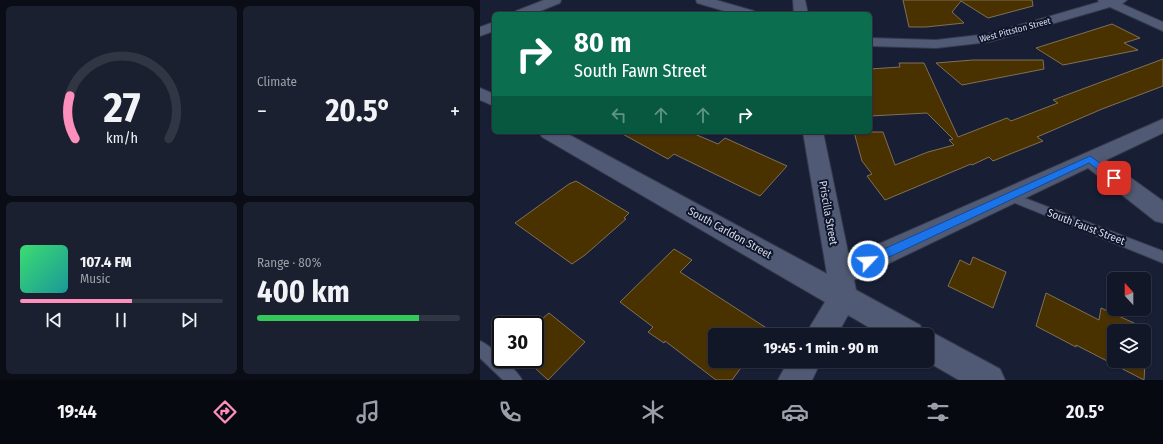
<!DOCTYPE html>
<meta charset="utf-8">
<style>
:root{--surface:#121728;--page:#1b2030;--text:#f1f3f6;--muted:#9c9fa8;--line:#313645;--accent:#fe8ebb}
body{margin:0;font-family:"Fira Sans Condensed",sans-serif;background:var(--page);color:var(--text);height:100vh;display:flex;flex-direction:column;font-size:15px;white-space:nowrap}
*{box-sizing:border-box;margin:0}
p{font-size:13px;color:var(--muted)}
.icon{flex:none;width:22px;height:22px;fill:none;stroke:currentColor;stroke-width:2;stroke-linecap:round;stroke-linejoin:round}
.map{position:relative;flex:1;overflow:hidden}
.drawer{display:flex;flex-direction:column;gap:6px;padding:6px;background:#0a0d16;width:480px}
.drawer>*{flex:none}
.top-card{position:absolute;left:12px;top:12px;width:380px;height:122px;border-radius:6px;box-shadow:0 1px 3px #0004,0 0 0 1px var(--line);background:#0b6e4f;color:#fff;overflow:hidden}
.needle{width:26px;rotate:339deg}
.controls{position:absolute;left:627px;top:272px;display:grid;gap:8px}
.controls a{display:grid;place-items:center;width:44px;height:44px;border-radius:6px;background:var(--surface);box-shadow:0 1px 3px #0004,0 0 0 1px var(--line);font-size:20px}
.speed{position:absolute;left:12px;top:316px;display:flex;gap:8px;font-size:20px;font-weight:700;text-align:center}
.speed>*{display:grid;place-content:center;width:52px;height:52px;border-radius:50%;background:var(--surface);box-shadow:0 1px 3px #0004,0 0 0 1px var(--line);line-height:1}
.speed .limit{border:2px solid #111;border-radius:6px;background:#fff;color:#111}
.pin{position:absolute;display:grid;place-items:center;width:34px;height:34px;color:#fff;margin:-17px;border-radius:8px;box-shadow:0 2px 6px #0006}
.me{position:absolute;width:44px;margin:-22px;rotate:65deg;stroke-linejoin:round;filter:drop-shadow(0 0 3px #0008)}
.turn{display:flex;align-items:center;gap:14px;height:84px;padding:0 16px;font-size:18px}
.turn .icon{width:52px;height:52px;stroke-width:2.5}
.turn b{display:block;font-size:28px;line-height:34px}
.lanes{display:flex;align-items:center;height:38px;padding:0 16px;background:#0003;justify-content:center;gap:20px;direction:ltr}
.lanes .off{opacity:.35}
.big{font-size:30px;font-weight:700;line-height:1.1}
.drawer .widget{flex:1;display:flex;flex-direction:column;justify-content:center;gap:6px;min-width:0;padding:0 14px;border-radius:6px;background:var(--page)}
.drawer .dial{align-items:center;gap:0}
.dial svg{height:104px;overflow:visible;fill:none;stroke:var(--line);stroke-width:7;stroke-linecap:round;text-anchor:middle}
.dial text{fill:var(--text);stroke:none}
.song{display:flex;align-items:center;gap:12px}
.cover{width:48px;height:48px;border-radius:6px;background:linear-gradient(135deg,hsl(140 70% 55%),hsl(180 70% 35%))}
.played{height:4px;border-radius:2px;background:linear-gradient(90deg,var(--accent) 55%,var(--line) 55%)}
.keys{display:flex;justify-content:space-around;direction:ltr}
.heat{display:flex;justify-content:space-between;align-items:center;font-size:22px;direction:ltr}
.charge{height:6px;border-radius:3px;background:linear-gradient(90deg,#34c759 80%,var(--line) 0)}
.drawer .tiles{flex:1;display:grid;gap:6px;grid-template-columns:repeat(2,1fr)}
.trip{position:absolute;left:228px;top:328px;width:226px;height:40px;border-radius:6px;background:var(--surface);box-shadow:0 1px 3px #0004,0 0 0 1px var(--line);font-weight:700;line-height:40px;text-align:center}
.tabs{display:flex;height:64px;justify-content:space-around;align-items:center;background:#070910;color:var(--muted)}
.tabs .icon{width:28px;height:28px}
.tabs .current{color:var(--accent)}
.tabs b{font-size:18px;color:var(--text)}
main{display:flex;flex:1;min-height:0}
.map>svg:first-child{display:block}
</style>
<main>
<section class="drawer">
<div class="tiles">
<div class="widget dial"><svg viewBox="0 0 100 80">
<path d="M14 69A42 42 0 1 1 86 69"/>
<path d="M14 69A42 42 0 0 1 10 36" stroke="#fe8ebb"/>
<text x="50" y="56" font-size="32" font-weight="700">27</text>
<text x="50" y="72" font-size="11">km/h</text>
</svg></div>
<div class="widget"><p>Climate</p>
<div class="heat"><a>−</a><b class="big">20.5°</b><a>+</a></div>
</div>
<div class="widget">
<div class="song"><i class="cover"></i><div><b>107.4 FM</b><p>Music</p></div></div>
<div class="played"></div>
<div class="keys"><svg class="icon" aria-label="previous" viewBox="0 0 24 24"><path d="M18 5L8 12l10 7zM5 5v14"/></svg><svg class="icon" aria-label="pause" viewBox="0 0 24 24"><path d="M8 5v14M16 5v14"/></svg><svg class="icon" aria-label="next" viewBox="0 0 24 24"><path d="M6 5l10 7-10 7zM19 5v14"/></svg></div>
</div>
<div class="widget"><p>Range · 80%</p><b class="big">400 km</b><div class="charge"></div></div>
</div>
</section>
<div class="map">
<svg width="683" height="380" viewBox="0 0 683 380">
<rect width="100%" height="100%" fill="#181f35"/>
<path fill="#493100" stroke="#807055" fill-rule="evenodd" d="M423 0H552L553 6 508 18 481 1 472 12 484 23 446 27H429Z
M632 24 660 38 644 43 658 50 583 65 556 48Z
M683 59V86L622 109 557 137 563 141 535 152 513 161 509 157 492 165 491 164 405 200 387 176 392 174 382 161 374 132H403L415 165 448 152 474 145 469 140 473 139 447 113 390 116V69L420 67 419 63H444L478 137 527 118 531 121 544 116 578 103 573 100Z
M493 60H563L564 69 482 85 456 63Z
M139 132H210L238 144 245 138 307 166 280 196 194 154 188 159Z
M96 181 149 213 144 218 146 219 105 255 92 264 35 223 89 184Z
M194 249 212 260 200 272 288 329 284 335H235V361H266L252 380H236L185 341 184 343 168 332 173 327 140 302Z
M493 257 526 272 513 308 468 286 480 260 490 265Z
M566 293 619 320 621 308 667 329 664 380 596 345V347L556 326ZM634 331H664V361H634Z
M69 313 105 342 68 380 55 368V325Z"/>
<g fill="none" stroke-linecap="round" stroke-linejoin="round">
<g stroke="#363a4d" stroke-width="2">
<path id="lane" d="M51 8H55L69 14H60L51 10Z
M529 192 683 251V263L525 199 523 196 525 193Z
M0 341C9 344 38 371 42 380H23L0 358Z"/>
</g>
<g stroke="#363a4d" stroke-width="2">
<path id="street" d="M64 0H81L80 3 53 14H34L36 11Z
M216 0H236L274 11 276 14H255L217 3Z
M313 0H325L328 14H314Z
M618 0H647L642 4 683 22V31L630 7 509 42 456 48 390 46V38L456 40 508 34 619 2Z
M14 22V31L0 36V27Z
M0 88 14 94V106L0 100Z
M683 119V133L626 160 683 201V223L675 221 608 168 374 280 376 290 440 325 443 332 447 330 457 335 520 369 525 380H479L446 361 447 335H402L368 315 357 335H326L331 325 345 302 62 137 59 132H84L347 274 323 132H343L369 257Z
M308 361H341L332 380H298Z"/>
</g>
<use href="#lane" fill="#515a74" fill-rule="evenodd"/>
<use href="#street" fill="#515a74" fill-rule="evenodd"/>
</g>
<path fill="#1a73e8" stroke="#114b97" d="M610 156 637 175 639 178 637 180H631L609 163 392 265 388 266 384 265 383 261 384 258Z"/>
<g text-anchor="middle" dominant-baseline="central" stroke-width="4" stroke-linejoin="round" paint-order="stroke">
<g font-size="9" fill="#d5dae9" stroke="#0f152b">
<text transform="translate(535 30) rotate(-15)">West Pittston Street</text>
</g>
<g font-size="11" fill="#d5dae9" stroke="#0f152b">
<text transform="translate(348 213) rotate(80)">Priscilla Street</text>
<text transform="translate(606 227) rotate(21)">South Faust Street</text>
<text transform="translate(250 233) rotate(29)">South Carldon Street</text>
</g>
</g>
</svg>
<div class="controls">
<a><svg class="needle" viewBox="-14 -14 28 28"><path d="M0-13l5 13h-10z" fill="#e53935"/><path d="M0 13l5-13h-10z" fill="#9c9fa8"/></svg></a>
<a><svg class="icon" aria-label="layers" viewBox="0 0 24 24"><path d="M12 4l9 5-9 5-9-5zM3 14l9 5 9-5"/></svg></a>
</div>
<div class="speed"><div class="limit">30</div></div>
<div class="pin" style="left:634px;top:178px;background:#d93025"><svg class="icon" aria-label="arrive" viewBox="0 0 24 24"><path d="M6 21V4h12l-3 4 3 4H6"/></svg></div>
<svg class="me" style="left:388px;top:261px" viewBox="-20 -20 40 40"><circle r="17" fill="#1a73e8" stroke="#fff" stroke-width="3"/><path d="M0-11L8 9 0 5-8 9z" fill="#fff"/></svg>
<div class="trip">19:45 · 1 min · 90 m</div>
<div class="top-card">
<div class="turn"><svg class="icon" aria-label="right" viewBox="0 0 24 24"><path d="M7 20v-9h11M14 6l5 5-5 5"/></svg><div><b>80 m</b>South Fawn Street</div></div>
<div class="lanes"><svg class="icon off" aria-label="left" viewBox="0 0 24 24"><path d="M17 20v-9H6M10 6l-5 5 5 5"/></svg><svg class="icon off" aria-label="ahead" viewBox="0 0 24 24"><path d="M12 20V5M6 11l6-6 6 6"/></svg><svg class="icon off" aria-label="ahead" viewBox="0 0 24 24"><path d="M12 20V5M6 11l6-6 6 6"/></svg><svg class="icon" aria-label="right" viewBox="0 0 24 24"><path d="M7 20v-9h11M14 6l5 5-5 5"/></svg></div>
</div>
</div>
</main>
<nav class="tabs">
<b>19:44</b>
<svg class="icon current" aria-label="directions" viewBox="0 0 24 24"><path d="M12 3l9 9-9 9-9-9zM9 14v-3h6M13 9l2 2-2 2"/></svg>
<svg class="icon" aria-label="music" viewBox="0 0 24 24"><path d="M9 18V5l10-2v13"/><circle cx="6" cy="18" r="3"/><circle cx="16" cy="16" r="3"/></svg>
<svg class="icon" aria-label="phone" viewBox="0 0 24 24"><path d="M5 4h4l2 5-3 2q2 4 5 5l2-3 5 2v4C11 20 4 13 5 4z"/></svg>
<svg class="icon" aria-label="climate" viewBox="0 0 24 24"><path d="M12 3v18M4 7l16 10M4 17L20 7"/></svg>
<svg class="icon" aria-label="car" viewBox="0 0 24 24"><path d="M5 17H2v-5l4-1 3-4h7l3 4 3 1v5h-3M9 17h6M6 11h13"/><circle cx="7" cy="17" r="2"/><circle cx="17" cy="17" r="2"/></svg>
<svg class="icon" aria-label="filters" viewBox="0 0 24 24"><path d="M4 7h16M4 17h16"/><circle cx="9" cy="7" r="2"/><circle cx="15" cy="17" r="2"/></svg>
<b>20.5°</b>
</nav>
